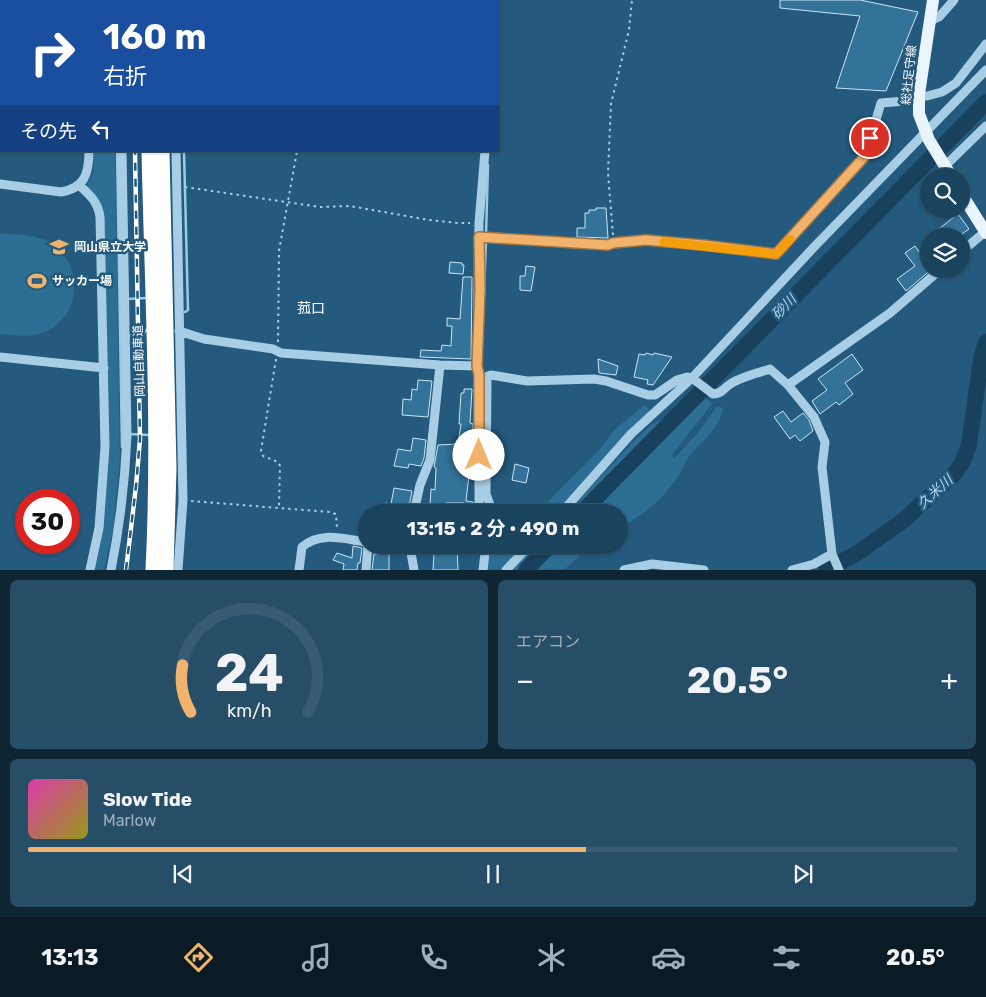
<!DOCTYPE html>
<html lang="ja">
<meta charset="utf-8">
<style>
:root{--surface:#1a445e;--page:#274e67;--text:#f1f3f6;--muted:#9fb0bc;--line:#385c73;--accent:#f1b36b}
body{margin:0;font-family:Rubik,"Noto Sans JP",sans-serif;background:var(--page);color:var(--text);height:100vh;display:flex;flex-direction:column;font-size:19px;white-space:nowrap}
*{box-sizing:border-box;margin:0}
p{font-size:16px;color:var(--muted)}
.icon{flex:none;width:28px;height:28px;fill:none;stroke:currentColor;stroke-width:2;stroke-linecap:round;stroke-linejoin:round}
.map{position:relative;height:570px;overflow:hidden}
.details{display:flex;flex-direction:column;gap:10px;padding:10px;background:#0e2534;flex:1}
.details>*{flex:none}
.hud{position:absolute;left:0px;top:0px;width:500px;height:152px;box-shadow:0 1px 4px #0004,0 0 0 1px var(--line);background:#1a4fa0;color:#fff;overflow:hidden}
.controls{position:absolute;left:920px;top:168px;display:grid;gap:10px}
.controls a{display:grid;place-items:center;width:50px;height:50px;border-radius:50%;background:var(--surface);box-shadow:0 1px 4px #0004,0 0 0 1px var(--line);font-size:25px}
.speed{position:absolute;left:15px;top:489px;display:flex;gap:10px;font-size:25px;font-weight:700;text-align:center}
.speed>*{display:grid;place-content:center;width:65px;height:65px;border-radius:50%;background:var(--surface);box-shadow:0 1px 4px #0004,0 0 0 1px var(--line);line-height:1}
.speed .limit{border:8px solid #d22;background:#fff;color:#111}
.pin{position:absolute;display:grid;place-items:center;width:42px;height:42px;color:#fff;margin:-21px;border:2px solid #fff;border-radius:50%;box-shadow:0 1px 5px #0007}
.me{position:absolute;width:55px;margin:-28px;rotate:0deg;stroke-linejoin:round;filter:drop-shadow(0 0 4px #0008)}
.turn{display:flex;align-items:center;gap:18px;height:105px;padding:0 20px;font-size:22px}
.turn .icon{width:65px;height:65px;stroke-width:2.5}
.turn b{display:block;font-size:35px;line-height:42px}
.then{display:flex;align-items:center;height:48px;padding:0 20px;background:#0003;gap:10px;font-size:19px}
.big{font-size:38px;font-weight:700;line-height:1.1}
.details .widget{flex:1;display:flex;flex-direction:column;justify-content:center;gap:8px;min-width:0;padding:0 18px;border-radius:8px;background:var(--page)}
.details .dial{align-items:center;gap:0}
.dial svg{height:130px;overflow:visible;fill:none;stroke:var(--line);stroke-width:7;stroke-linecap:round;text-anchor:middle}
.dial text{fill:var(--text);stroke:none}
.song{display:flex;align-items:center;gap:15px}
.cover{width:60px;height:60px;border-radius:8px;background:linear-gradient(135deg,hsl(320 70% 55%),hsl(60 70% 35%))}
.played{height:5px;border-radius:2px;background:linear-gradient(90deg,var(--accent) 60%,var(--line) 60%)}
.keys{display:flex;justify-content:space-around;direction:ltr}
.heat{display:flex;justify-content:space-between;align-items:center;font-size:28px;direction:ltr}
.details .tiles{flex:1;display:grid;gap:10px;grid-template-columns:1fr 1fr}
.widget:last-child{grid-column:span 2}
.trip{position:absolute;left:358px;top:504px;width:270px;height:50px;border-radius:25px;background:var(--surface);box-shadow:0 1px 4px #0004,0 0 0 1px var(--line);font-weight:700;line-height:50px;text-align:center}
.tab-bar{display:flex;height:80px;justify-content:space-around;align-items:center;background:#0a1b26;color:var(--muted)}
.tab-bar .icon{width:35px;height:35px}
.tab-bar .current{color:var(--accent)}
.tab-bar b{font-size:22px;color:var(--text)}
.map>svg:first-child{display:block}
</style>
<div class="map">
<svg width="986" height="570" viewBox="0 0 986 570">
<rect width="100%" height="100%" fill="#235a7d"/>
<path fill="#2d6e95" d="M94 151H115L120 459 113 529 104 570 92 569 101 527 104 222 87 184 94 172Z
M0 233C16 235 35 234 49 242 85 263 82 319 42 333 28 338 14 335 0 334Z
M705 397 712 404 672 455 674 459 701 429 717 406 723 408C720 429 701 441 688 458 684 464 682 472 677 478 662 500 643 516 619 527V512H567L633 442 651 425Z
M645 405 650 411 557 512H538L600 449 614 430Z
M499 545H525L501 569 486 570 490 555Z
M535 545H592L565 569 511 570Z"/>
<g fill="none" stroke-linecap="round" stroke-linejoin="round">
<path stroke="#9ccbe7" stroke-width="2.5" d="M117 151 122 447
M184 151 188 310 185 312
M486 235 488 165
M127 299 147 298
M126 336 143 334 149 327
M481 365 486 240
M129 434 150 435"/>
<path stroke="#18415d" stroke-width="16" d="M582 512 986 102
M526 570 550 545
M826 570 859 552 904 520 955 473 962 463 969 445 981 359 986 342"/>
</g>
<path fill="#33739a" stroke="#cbe5f5" d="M780 0H860L918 12 886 91 836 88 860 16 780 8Z
M596 208H606L608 238 577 237V228H585V213H589V210H596Z
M958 214 969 229 959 236H947L940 228Z
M915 246 920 253 929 246V269H932L906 291 897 279 915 266 905 253Z
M450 262 462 263V265H464L463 274 449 273Z
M526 266 535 267 531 291 520 290V276H525Z
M463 277H472L471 359 420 357 421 350 441 351 442 345 451 346 452 326H447V318L460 319Z
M646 353 653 355 654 353 672 357 653 385 647 384 648 380 634 377 639 354 645 355Z
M852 354 863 370 845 383 853 394 839 405 836 402 820 414 812 401 827 390 818 379Z
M598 359 618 366 616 375 599 373Z
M418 380 432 381 428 417 402 415 403 399 411 400 412 389 417 390Z
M464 389H472L470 423 473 424V475H469L466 501 473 502V512H464V503H446V506L430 505 431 489 435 490 436 468 434 467 438 445 458 444 461 424H459L461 393H464Z
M783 411 791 422 803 413 809 420 813 431 800 441 795 435 790 439 774 417Z
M413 438 426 440 424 458 421 466 409 464 408 468 394 466 398 449 411 451Z
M515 464 529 468 526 483 512 480Z
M394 488 412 491 408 512H384L385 503 391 504Z
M428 545H457L458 570H433L434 553 428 554Z
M353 546 362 548 360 563H358L357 570H343L344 564 333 560 337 553 352 558Z
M389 553V570H372L374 554Z"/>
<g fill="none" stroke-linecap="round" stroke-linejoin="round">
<path stroke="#a8cee6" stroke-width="2" stroke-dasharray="2.5 4" stroke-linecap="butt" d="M322 1V0
M185 187 320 207 350 206 429 220 458 223H470
M613 235 608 173 611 104 629 30 632 0
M278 342 279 251 297 151
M276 359 261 451 263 456 278 462 280 466 279 507
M191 501 329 512 336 514 337 528"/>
<path stroke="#a8cee6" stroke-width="9" d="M86 0V1
M118 0V1
M179 1 180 0
M488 1V0
M930 21 939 17 954 0
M927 96 942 92 956 83 986 44
M176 151 183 500 178 570
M945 166 986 126
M0 184 61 192C85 188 89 173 89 151
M79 185C90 195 98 202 100 217L105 447 99 528 90 570
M479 237 608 245C638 233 704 246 737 250 749 252 763 253 776 254L865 156 881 103 905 101
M961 252 986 231
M179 331 204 339 273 349 281 353 440 365
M0 357 104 368
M477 366 479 375V512
M788 385 890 313 941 269
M414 512 420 485 430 460 440 365 477 366 479 223 485 151
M489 512 490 505 486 494 487 380 488 376 491 375 527 381 594 379 606 381 648 395H655L677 380 687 377 692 378 713 394C721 394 723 389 729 385 739 377 759 373 770 369L788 385 814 417 825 442 822 467 832 554 839 570
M562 512 631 434 692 378 815 246 986 70
M382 545 410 547V545
M410 547 414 570
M111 570C120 525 125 482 127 436L122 151
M299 570 302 547C320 531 344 539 366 542
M366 570 368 545
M483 570 486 545
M506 570 530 545
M624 570 652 564 704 570
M792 570 814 564 832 554"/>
<path stroke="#e9f4fd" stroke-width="12" d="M933 0 919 94V114L929 140 951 176
M961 193 986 233"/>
<path stroke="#fff" stroke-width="15" d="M152 1V0
M166 1V0
M149 151C152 291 160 430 153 570
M162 151 169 469 166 570"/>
<g stroke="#fff" stroke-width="4.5">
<path id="rail" d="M131 0V1
M126 570 136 486 140 439 135 151"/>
</g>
<use href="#rail" stroke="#235a7d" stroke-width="2.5" stroke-dasharray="8" stroke-linecap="butt"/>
</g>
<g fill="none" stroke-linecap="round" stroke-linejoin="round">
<g stroke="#9d7446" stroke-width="12">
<path id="route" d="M479 455V375L477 366 480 290 479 237 608 245 613 243 646 240 703 245 776 254 865 156 870 138"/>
</g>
<use href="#route" stroke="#f1b36b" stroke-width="9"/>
<path stroke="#f59e0b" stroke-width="9" d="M664 242 776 254 790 239"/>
</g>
<defs>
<g id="university-bare" transform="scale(1.5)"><path d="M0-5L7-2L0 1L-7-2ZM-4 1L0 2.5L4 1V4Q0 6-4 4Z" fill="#f1b36b" stroke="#235a7d" stroke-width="2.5" paint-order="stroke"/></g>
<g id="stadium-bare" transform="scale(1.5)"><path d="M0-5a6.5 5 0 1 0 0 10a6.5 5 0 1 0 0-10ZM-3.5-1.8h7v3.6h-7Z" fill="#f1b36b" stroke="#235a7d" stroke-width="2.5" paint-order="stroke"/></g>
</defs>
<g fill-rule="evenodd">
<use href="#university-bare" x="59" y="247"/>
<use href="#stadium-bare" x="37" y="281"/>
</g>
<g text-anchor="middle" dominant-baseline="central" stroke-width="5" stroke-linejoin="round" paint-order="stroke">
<g font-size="12" fill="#fff" stroke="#235a7d">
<text transform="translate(909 75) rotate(-84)">総社足守線</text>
<text transform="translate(139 361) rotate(-92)">岡山自動車道</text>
</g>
<g font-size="12" font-weight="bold" fill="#fff" stroke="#235a7d" text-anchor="start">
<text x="74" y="247">岡山県立大学</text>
<text x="52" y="281">サッカー場</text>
</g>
<g font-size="14" font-style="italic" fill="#b3d8ee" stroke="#235a7d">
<text transform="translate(784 307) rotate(-46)">砂川</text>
<text transform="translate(935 492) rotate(-42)">久米川</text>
</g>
<g font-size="14" fill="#fff" stroke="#235a7d">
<text x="311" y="308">菰口</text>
</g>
</g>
</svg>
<div class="controls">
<a><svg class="icon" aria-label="search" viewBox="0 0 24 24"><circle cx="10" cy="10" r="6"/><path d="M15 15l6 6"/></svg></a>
<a><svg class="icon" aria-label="layers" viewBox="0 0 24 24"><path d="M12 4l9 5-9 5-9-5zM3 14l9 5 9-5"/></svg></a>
</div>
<div class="speed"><div class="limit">30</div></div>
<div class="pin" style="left:870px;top:138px;background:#d93025"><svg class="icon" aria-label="arrive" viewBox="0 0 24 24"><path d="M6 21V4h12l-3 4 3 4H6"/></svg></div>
<svg class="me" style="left:479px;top:455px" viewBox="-20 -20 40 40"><circle r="19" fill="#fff"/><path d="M0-13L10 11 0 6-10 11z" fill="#f1b36b"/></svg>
<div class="trip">13:15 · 2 分 · 490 m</div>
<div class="hud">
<div class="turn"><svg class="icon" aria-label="right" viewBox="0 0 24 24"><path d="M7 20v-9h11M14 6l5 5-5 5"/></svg><div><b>160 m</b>右折</div></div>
<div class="then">その先<svg class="icon" aria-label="left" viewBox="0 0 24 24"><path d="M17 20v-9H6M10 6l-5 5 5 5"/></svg></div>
</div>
</div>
<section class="details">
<div class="tiles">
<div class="widget dial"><svg viewBox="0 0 100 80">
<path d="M14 69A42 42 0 1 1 86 69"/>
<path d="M14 69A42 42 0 0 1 9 40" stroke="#f1b36b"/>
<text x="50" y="56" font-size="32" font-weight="700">24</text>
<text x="50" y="72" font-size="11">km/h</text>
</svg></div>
<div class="widget"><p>エアコン</p>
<div class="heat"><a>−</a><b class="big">20.5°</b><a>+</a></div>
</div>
<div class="widget">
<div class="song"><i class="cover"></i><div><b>Slow Tide</b><p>Marlow</p></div></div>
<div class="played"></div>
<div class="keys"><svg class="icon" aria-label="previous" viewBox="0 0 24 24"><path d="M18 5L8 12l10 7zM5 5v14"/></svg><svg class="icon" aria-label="pause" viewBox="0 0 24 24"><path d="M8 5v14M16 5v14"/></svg><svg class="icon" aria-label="next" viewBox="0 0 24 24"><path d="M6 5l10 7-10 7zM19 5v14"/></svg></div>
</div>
</div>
</section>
<nav class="tab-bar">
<b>13:13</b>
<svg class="icon current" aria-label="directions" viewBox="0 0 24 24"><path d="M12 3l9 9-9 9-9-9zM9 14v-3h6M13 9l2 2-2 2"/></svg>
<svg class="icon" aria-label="music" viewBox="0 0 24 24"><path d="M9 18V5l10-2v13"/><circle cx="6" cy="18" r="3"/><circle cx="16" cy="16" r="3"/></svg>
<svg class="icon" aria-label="phone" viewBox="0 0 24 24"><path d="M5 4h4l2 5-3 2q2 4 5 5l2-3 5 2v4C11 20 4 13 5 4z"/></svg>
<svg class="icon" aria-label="climate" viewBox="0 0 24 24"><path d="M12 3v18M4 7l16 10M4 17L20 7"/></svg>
<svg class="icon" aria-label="car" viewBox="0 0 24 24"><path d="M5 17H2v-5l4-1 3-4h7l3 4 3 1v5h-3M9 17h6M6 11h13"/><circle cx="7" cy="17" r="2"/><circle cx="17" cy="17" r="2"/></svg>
<svg class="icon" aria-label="filters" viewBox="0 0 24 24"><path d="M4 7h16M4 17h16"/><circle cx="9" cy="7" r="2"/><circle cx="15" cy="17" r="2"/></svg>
<b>20.5°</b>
</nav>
